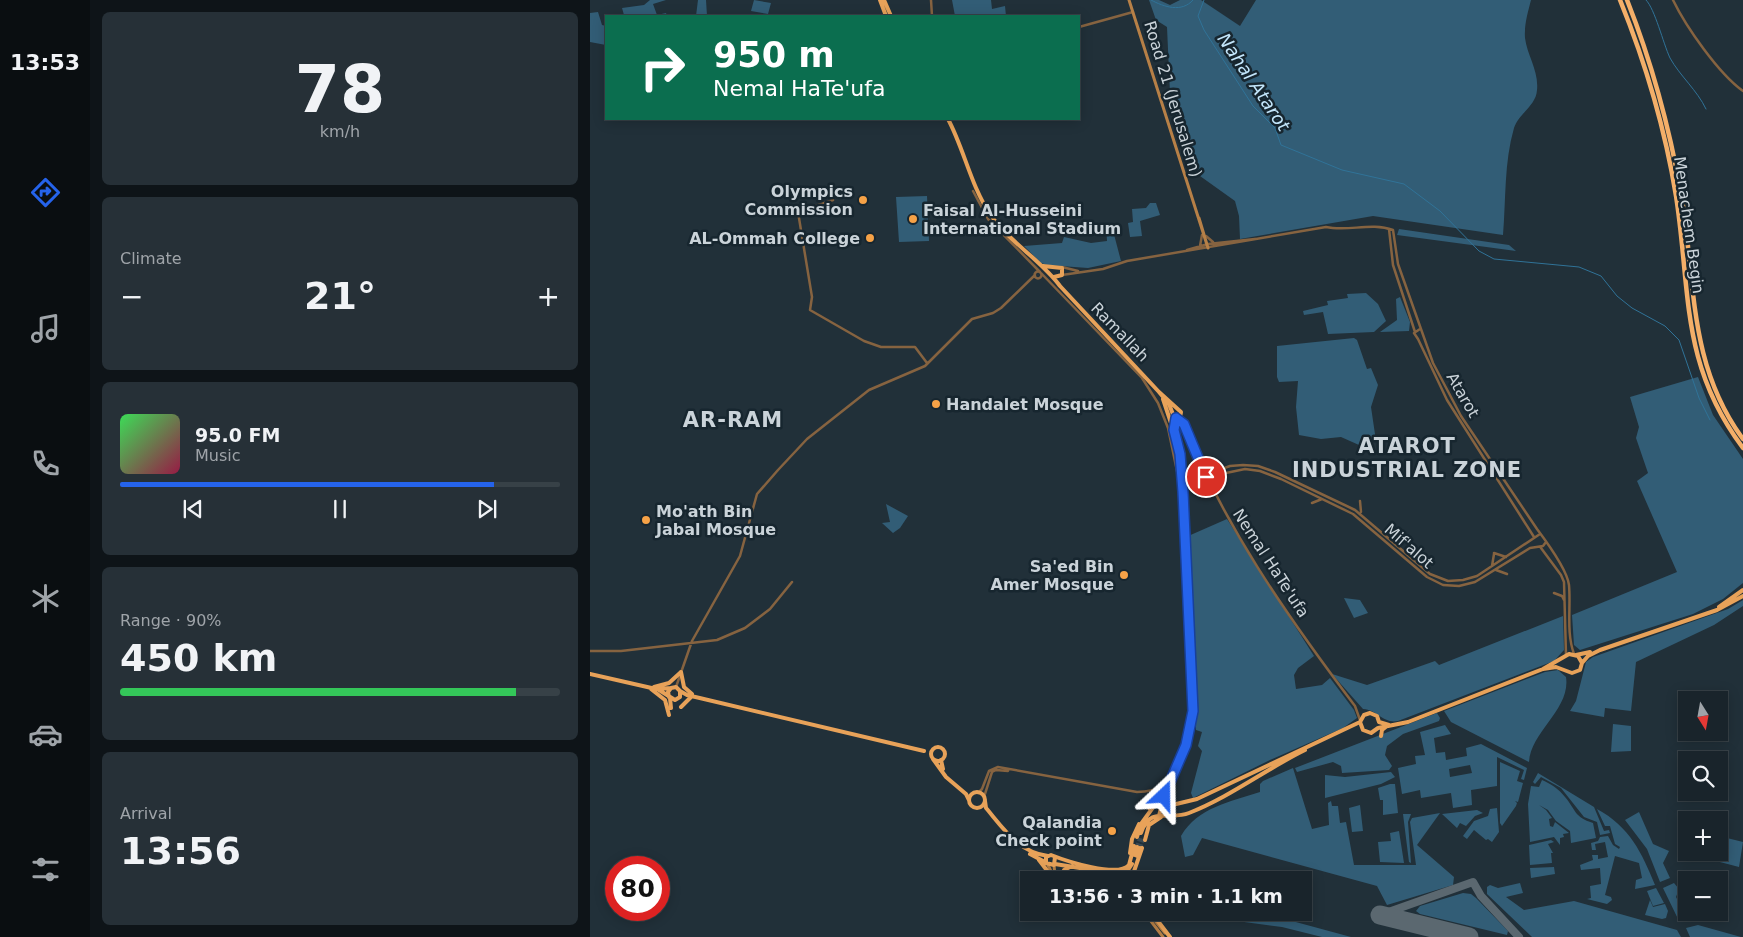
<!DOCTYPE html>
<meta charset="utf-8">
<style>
:root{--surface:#19242b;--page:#263037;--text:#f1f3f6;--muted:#9fa4a9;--line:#374147;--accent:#2563eb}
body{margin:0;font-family:"DejaVu Sans",sans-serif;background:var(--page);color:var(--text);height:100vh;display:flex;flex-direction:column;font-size:19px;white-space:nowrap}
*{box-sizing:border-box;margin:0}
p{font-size:16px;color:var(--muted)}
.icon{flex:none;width:28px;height:28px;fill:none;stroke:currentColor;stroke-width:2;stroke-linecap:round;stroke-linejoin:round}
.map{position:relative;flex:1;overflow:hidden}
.drawer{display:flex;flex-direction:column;gap:12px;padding:12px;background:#0e1418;width:500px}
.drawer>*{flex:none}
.banner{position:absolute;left:15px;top:15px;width:475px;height:105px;border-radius:0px;box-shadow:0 2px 12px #0003,0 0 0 1px var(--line);background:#0b6e4f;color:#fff;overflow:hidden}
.needle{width:32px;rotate:169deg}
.controls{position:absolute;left:1088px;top:691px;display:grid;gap:10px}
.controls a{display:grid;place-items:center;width:50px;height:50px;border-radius:0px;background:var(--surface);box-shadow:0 2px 12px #0003,0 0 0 1px var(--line);font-size:25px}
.speed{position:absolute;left:15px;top:856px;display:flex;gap:10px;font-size:25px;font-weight:700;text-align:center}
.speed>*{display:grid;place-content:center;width:65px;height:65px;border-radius:50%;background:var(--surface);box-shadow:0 2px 12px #0003,0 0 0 1px var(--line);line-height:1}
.speed .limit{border:8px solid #d22;background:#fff;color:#111}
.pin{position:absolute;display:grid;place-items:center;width:42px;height:42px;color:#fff;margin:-21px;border:2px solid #fff;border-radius:50%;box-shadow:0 1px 5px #0007}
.me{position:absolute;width:55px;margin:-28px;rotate:23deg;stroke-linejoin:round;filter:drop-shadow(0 0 4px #0008)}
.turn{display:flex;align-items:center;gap:18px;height:105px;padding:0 25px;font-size:22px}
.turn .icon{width:65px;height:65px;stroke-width:2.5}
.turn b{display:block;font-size:35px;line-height:42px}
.big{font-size:38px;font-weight:700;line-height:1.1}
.drawer .tile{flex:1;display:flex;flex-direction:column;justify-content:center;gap:8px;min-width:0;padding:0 18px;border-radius:8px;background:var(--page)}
.drawer .dial{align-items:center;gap:0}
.dial b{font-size:65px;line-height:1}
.song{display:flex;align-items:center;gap:15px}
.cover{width:60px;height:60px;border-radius:8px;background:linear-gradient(135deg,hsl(130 70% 55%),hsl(340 70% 35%))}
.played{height:5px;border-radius:2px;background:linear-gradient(90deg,var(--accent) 85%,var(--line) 85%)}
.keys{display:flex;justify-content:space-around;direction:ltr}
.heat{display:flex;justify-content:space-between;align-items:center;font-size:28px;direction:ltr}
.charge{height:8px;border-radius:4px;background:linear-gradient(90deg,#34c759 90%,var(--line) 0)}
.trip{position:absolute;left:430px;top:871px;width:292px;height:50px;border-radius:0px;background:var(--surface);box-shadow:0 2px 12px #0003,0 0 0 1px var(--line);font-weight:700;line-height:50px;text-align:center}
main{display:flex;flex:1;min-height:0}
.dock{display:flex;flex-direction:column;width:90px;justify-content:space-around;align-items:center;background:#0a0e11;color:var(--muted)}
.dock .icon{width:35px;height:35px}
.dock .current{color:var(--accent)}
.dock b{font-size:22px;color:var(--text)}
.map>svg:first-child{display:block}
</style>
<main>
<nav class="dock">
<b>13:53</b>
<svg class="icon current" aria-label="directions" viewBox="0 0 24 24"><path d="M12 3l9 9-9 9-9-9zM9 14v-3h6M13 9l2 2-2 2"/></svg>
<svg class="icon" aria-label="music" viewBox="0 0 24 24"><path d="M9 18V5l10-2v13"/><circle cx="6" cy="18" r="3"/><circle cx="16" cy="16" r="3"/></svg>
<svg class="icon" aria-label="phone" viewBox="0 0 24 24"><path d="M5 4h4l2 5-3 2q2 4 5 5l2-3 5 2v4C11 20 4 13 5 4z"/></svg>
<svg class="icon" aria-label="climate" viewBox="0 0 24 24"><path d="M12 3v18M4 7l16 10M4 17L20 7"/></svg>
<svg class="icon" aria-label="car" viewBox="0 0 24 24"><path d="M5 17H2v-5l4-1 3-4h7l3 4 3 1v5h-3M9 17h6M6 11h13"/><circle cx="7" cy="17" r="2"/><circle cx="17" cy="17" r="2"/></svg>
<svg class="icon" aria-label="filters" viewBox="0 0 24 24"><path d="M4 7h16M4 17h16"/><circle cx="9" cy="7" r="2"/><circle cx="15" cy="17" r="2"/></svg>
</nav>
<section class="drawer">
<div class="tile dial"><b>78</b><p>km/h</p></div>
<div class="tile"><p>Climate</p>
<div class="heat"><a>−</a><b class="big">21°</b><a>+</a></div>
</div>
<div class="tile">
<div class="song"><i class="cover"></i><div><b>95.0 FM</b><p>Music</p></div></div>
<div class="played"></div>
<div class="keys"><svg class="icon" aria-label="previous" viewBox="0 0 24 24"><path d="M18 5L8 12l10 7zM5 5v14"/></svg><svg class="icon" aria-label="pause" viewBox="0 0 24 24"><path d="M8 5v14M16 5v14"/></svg><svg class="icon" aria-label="next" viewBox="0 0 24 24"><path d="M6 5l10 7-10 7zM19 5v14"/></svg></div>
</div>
<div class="tile"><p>Range · 90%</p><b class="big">450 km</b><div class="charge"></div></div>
<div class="tile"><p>Arrival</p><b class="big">13:56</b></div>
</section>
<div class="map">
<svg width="1153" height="937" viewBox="0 0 1153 937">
<rect width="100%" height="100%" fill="#213039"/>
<path fill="#325d76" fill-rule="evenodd" d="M60 0H76L63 4 67 15 76 13 77 16H24L34 15 32 8 54 5Z
M108 0H116L117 16H133H106Z
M164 0 181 3 178 14 161 11Z
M362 0H401L402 9 415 6 416 16H365Z
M559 0H569L580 5 590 0H611L650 26 666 0H941C938 12 934 25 935 38 937 55 949 71 947 90 946 106 929 113 924 128 914 162 916 200 913 235L783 216 650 239 649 216 645 201 603 171 580 94 577 27 566 20Z
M8 12 12 25 16 26V45L0 42V13Z
M337 196 339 241 309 242 306 197Z
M560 203H566L570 215 550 221 552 236 540 237 538 223 543 222 542 209 556 208Z
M521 223 531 261 498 268 457 265 451 263 434 246 472 243 474 237 501 243 517 241 516 225Z
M809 229 919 245 926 251 807 235Z
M776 293 788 304 796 321 784 332 738 334 733 312 714 315 713 311 738 305 737 301 758 298 757 294Z
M810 297 820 322 819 331 790 332 807 320 806 299Z
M764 338 767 340 777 369 781 368 788 385 781 407 786 441 769 445 751 437 731 439 709 435 706 407 708 381 689 382 687 377V346Z
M1108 377 1123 415 1153 459V583L1133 599 1103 614 990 650 984 645 982 615 1087 572 1047 481 1058 473 1046 438 1049 427 1040 397Z
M296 504 318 516 310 528 303 533 292 523 300 522Z
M637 519 724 656 708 668 704 675 706 689 732 685 740 678 764 710 767 718 753 728 680 760 603 798 601 793 612 751 608 746 612 732 606 730V702L596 537Z
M754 598 770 600 778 613 764 618Z
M1153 600V606L1124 625 1046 662 1041 711 1015 708 1014 717 980 711 986 701 996 662 1003 657 1138 609Z
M973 616 974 650 964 661 808 721C793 724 788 710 773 709L742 674 777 685 845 661 849 665Z
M968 670 976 677C981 709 941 731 939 762L861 722 854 711 955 672Z
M847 713 850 718 849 721 813 734 797 746 795 755 802 766 799 770 752 773 751 766 743 762 707 772 705 768Z
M1023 724 1041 726V751L1021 752Z
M855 725 861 734 844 738 846 753 855 752 856 760 877 756 876 748 891 744 937 768 934 780 931 779 934 770 907 757V786L881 790 882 805 863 808 861 793 831 798 830 790 812 794 808 768 826 764 825 756 835 755 830 732ZM880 765 882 773 860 777 859 769Z
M910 762 930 771 927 781 933 783 928 802 925 801 927 803 926 806 912 826 910 823Z
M703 768 722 829 739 825 738 803 741 801 742 806H748L750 823 756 822 764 865H826L820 822 822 818 850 813 827 845 864 877 863 885 797 905 787 886 612 838 603 855 595 857 591 836C608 807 640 802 670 792V784L673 781Z
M801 772 805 777 791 784 735 798V775L755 777Z
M948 773 1004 807 1014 831 1019 830 1020 833 1010 835 1007 822 994 817 971 788 951 777 945 784 943 782Z
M952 780C961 784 969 789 975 797 986 810 984 817 1003 823L1006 838 981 843 980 831 966 821 958 810 949 805 956 810 962 818 959 819 960 826 963 827 965 822 979 833 973 834 974 837 970 838V845L964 837 940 842 938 804 941 786 949 787Z
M800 784H805L808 813 793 815V800H790L788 788Z
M770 805 773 831 762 832 759 808Z
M907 808 909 832 902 842 898 839 896 840 884 830 877 839 873 836 884 821 898 816 900 809Z
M1007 809C1040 827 1052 853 1065 885L1045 889 1046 880 1052 878 1049 863 1025 856 1015 895 1021 897 1022 900 1017 904 997 899 1001 898 1000 886 1011 884 1010 868 991 870 990 865 1003 860 1002 855H1008V859L1018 857 1015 842 1005 844 1006 850H1002L1001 843 1008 841 1010 837 1018 836 1023 845 1029 849 1030 847 1025 844 1020 826H1015Z
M887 810 893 813 885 816 876 826 870 823 867 828 852 814Z
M1049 812 1063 844 1079 851 1073 863 1080 878 1070 882 1057 849 1035 820Z
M813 814H821L818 822 821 863 819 862Z
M809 831 814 863 790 862 788 842 801 841 800 833Z
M1129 836 1153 842 1149 867 1126 861 1129 852Z
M961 840 964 842 958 844 963 853H961L962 863 940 865 939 845Z
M964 867 965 874 941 878 940 868Z
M930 883 933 893 916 897 934 910 984 901 1087 930 1091 937H942L897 894V887L900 885 908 888Z
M1084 883 1089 889 1086 897 1098 920 1089 921 1073 888Z
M1066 888 1074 903 1063 906 1057 891Z
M873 893 881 894 886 898 918 931 917 935 830 914 826 911 830 906Z
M1060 900 1063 907 1075 904 1078 911 1076 918 1072 919 1055 915Z
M602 913H673L761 937H732L692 927 610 916Z
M1108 925 1151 937H1100L1096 928Z"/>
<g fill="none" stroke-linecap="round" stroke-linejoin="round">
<path stroke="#307398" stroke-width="1" d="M561 0C574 7 592 13 603 0
M614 0 608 16 614 30 663 106 685 128 691 145 752 170 814 184 850 211 889 251 904 259 989 267 1011 276 1027 296 1042 308 1075 326 1089 340 1109 398 1120 420
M1056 0C1065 9 1073 43 1080 58 1090 76 1107 90 1116 109"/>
<path stroke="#5b6870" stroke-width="8" d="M790 915 883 882 891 896 929 937"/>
<path stroke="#5b6870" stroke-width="19" d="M790 915 879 937"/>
<path stroke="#3a4851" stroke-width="4" stroke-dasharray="4 2" stroke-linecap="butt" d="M547 847 550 838
M550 848 553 839"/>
<path stroke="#866340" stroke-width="2.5" d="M341 0 342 16
M1083 0C1096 27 1129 74 1153 91
M489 27 543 12
M383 191 398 219 450 272
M243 200 208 212 222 297 220 310 274 341 291 347H325L337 363
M799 229 803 265 825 332
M616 236 623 242
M610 246 612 235
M597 250 618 244 665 239
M472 267 488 271
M444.5 275a3.5 3.5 0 1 1 7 0a3.5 3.5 0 1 1-7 0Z
M472 275 513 269 537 261 736 227C758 232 781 222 803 230L808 264 843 363 871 416 947 529C956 541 977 569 979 585 981 608 976 632 984 654
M828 339 857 400 944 537
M828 339 824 333 830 329
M591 417C631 522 697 616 765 706L770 720
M615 475 640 466 653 465 668 466 685 472 765 510 840 574 858 581 873 580 887 576 950 534
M617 477 655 469 670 471 691 479 763 514 837 577 853 585 869 586 885 582 940 548 953 546 956 542
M770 501 771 512
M722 503 732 499
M951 548 971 575 974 582 976 655
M904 553 916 557
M902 566 904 554
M906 570 917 574
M964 593 972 596 974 600
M0 651H31L127 640 155 628 180 609 202 582
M86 687 102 641 150 556 167 494 188 470 217 439 279 390 335 366 382 319 403 313 411 308 445 275
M388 793 392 789 399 771 408 767 547 792C556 792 565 791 573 785 591 768 600 721 600 697L588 476 578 428 568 403 552 378 451 273
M394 797 402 772 406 770 418 771"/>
<path stroke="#b78047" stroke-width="3" d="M539 0 618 248
M609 218 618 248
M458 865 465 880
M464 865 465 876 470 880
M554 912 573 937
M558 912 575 933"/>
<path stroke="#e8a259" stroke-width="4" d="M290 0 296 16
M294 0 301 16
M358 119C374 149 381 186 400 214 419 242 451 260 470 286L569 392 579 404 584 417H590L591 412 569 392
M453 266 472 268V275L464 277
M573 399 581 423
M1129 607 1153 590
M986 655 1000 652
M992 663 998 656 1010 650 1127 610 1153 596
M91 672 94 687 102 694
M0 674 66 689 81 688
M64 687 79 683 91 672
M61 689 75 700 79 715
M69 690 85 700 90 697V691L86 687 81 688 78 692 79 697
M90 691 97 695 334 751
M80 698 81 708
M91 707 101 697
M799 725 789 722 787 716 780 713 774 715 770 722 773 730 781 733 788 728 818 722 953 669 979 654 988 656 992 663 990 670 982 673 966 667 953 669
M791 736 792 730 797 726
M341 754a7 7 0 1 1 14 0a7 7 0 1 1-14 0Z
M343 759 356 777 376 794 379 800
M351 760 353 769
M379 800a8 8 0 1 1 16 0a8 8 0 1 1-16 0Z
M395 801 396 808C413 828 429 853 458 856
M559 808 574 793
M569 816C577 779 600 749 603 711L593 492 590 454 582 425 584 417
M551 833C560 805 579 821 599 813 640 797 676 769 715 750
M547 837 551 824 564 806 582 805 607 799 770 722
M555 840 559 825 571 817
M540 853 542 839 549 824
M440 854 455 862
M545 855 547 847
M547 856 550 848
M465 857 464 865 456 863V857L461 855C476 861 528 878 539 865L544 846
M449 860 462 877
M465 864 527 874 538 870 542 864
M474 880V870L482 866
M541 880 552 848
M561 912 580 937"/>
<path stroke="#f4af69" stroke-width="4.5" d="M1030 0C1056 64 1075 129 1086 196 1101 293 1090 364 1153 448
M1037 0C1062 63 1079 126 1091 193 1106 280 1097 363 1153 439"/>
</g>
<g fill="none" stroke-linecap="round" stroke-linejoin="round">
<g stroke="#184099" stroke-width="12">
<path id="route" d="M574 796 596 745 603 711 593 492 590 454 584 430 586 418 594 424 616 477"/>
</g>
<use href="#route" stroke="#2563eb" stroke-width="9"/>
</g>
<g fill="#f6a247" stroke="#17262f" stroke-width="2">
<circle cx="273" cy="200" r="5"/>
<circle cx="323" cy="219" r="5"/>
<circle cx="280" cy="238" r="5"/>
<circle cx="346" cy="404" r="5"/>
<circle cx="56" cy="520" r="5"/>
<circle cx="534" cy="575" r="5"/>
<circle cx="522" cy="831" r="5"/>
</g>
<g text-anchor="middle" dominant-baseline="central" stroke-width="5" stroke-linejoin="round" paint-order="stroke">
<g font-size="16" fill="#cad3d9" stroke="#17262f">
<text transform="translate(583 99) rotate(73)">Road 21 (Jerusalem)</text>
<text transform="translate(1099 225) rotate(82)">Menachem Begin</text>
<text transform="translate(530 332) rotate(46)">Ramallah</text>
<text transform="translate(873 395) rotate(60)">Atarot</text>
<text transform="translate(819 546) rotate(41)">Mif'alot</text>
<text transform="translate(681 563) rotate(57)">Nemal HaTe'ufa</text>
</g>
<g font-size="16" font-weight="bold" fill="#cad3d9" stroke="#17262f" text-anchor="end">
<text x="263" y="191">Olympics<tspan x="263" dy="18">Commission</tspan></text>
<text x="333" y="210" text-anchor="start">Faisal Al-Husseini<tspan x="333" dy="18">International Stadium</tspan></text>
<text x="270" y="238">AL-Ommah College</text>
<text x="356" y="404" text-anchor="start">Handalet Mosque</text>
<text x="66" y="511" text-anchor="start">Mo'ath Bin<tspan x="66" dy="18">Jabal Mosque</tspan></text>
<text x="524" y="566">Sa'ed Bin<tspan x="524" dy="18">Amer Mosque</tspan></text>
<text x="512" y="822">Qalandia<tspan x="512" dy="18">Check point</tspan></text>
</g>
<g font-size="18" font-style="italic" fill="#c3e6fb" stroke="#17262f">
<text transform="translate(664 82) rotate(56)">Nahal Atarot</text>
</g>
<g font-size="21" font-weight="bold" letter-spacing="1" fill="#cad3d9" stroke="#17262f">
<text x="143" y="420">AR-RAM</text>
<text x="817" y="446">ATAROT<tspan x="817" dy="24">INDUSTRIAL ZONE</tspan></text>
</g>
</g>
</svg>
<div class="controls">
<a><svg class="needle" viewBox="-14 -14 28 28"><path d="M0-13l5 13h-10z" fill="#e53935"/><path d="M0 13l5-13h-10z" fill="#9fa4a9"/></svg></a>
<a><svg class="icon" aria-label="search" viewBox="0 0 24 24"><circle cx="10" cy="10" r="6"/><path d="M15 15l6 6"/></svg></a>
<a>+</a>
<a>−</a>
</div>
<div class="speed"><div class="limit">80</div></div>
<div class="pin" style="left:616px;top:477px;background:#d93025"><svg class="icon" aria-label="arrive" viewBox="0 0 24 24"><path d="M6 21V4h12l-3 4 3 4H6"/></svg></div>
<svg class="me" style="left:574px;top:796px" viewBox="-20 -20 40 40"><path d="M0-17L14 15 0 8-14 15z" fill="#2563eb" stroke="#fff" stroke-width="4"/></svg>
<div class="trip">13:56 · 3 min · 1.1 km</div>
<div class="banner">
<div class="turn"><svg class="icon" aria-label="right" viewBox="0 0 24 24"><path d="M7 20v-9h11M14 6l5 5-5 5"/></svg><div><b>950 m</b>Nemal HaTe'ufa</div></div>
</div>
</div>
</main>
